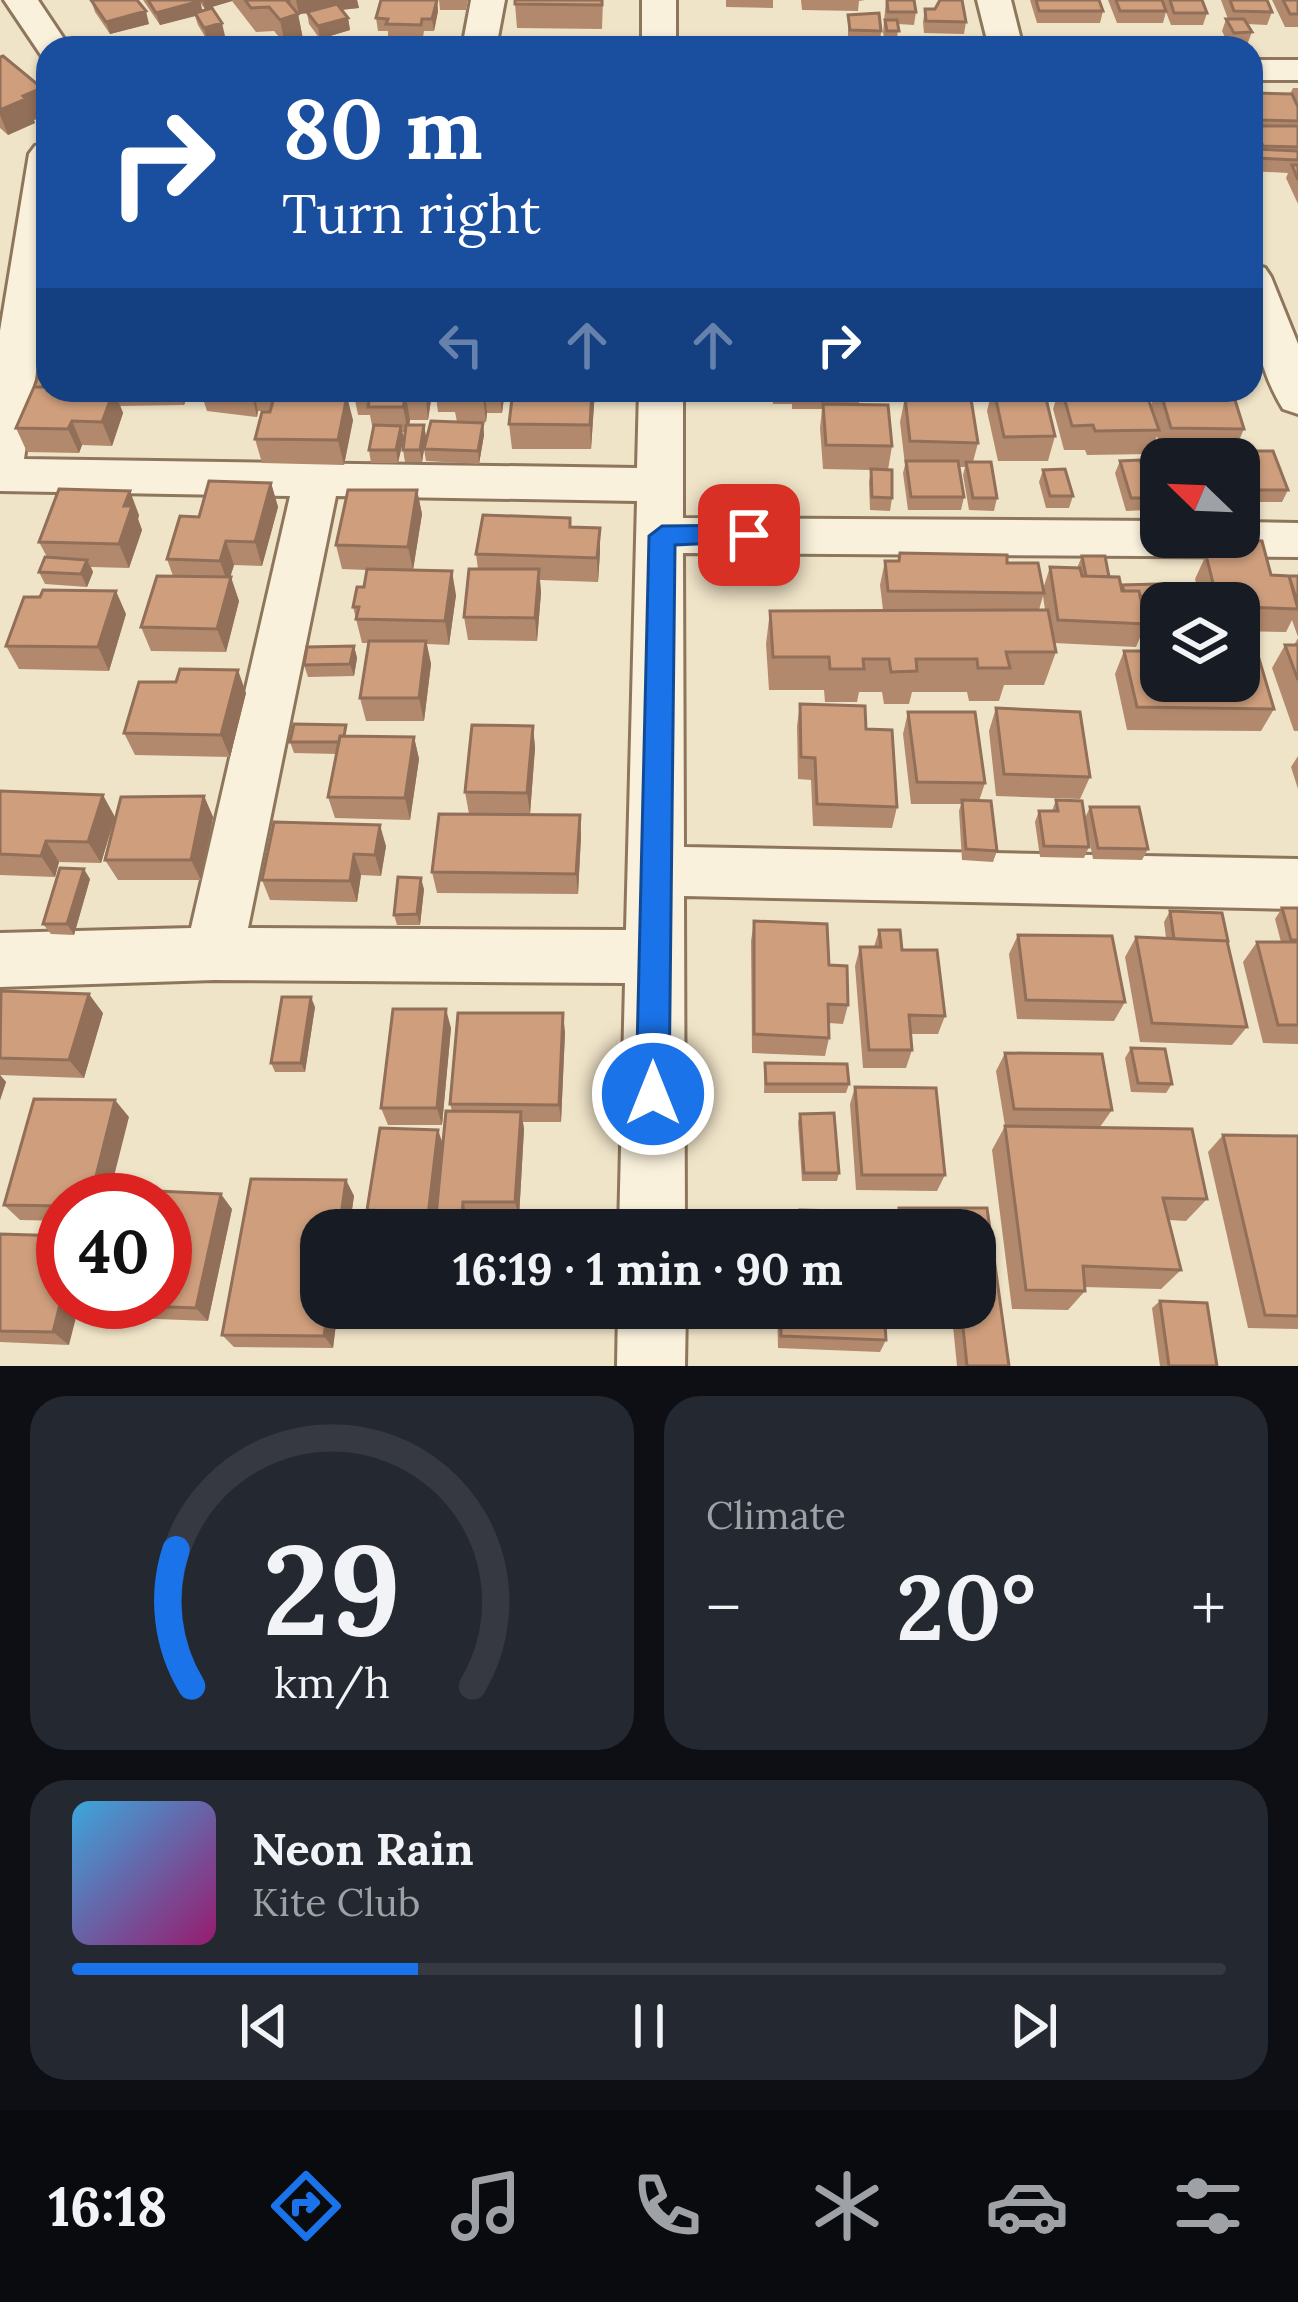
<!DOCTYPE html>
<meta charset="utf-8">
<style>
:root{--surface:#171b24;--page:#242831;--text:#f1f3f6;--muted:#9ea1a6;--line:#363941;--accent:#1a73e8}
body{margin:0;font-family:Lora,serif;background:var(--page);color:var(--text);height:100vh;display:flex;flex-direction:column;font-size:45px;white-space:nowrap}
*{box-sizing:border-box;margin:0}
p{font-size:39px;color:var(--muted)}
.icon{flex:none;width:66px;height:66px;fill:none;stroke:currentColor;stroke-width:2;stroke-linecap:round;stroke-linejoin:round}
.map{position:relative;height:1366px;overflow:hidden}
.details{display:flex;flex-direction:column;gap:30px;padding:30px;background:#0d0f14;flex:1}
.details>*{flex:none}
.hud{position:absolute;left:36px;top:36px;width:1227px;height:366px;border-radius:36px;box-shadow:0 3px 9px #0004;background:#1a4fa0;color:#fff;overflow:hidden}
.needle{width:78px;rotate:293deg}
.tools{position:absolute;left:1140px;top:438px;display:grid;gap:24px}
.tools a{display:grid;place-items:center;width:120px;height:120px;border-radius:24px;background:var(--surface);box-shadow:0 3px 9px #0004;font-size:60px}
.speed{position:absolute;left:36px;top:1173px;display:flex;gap:24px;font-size:60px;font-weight:700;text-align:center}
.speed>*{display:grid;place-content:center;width:156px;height:156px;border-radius:50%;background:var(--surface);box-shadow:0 3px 9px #0004;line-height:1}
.speed .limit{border:18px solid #d22;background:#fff;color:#111}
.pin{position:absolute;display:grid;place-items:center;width:102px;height:102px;color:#fff;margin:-51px;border-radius:24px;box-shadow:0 6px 18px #0006}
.me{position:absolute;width:132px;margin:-66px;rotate:0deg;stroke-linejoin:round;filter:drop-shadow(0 0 9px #0008)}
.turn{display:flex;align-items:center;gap:42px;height:252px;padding:0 48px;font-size:54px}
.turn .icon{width:156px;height:156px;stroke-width:2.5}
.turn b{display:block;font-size:84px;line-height:102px}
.lanes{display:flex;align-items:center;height:114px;padding:0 48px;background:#0003;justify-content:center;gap:60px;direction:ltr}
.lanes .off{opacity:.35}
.big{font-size:90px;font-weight:800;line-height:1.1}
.details .card{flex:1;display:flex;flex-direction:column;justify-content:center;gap:18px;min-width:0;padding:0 42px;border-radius:36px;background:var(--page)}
.details .dial{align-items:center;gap:0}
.dial svg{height:312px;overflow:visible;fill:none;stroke:var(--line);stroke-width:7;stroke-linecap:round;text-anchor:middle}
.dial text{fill:var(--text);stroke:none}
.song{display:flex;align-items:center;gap:36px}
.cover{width:144px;height:144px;border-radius:18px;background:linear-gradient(135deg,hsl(200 70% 55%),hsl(320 70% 35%))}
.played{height:12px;border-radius:6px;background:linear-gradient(90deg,var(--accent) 30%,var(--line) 30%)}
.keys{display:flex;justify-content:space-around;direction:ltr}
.heat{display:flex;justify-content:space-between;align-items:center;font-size:66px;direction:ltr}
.details .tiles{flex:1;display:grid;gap:30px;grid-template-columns:1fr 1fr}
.card:last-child{grid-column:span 2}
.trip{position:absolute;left:300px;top:1209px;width:696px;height:120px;border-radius:36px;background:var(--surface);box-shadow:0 3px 9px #0004;font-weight:800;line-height:120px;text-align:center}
.menu{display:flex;height:192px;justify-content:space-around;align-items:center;background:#090b0e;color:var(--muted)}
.menu .icon{width:84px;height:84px}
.menu .active{color:var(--accent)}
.menu b{font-size:54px;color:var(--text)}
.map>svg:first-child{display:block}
</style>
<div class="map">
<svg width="1298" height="1366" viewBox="0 0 1298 1366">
<rect width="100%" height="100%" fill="#f0e4c8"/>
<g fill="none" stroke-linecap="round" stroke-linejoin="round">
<g stroke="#8d765c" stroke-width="6">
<path id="minor" d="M4 0H38L70 48H48V57L41 55Z
M471 0H505L496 48H462Z
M642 0H676V48H642Z
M977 0H1011L1023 48H989Z
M1251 60H1298V80H1251Z
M48 143V286L24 459 637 468 639 390H683V518L1161 521V537H1239V522L1298 523V557L683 553 684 847 1298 859V909L684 896 685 1230H619L625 983 214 980 0 987V933L191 928 290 496 0 491V331L29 154 35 146ZM336 496 637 501 626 930 248 928Z
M1251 264 1265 268 1271 277 1298 344V414L1283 409C1255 363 1251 317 1251 264Z
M618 1308H686L685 1366H617Z"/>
</g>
<use href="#minor" fill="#faf1dc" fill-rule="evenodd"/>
</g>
<path fill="#b2896c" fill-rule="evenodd" d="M91 0 149 24 110 34 95 12Z
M143 0H357L359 8 341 10 348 18 350 30 320 39 309 24 307 13 299 14 290 4 298 14 303 39 285 44 274 31 256 32 232 1 205 9 201 4 202 11 225 36 207 40 198 25 195 16 160 25Z
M437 0 438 11 434 31H424L423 37H388V31H378L376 18Z
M439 0H468L466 10H440Z
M603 0 602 29 517 28 515 4Z
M726 0H773V8L726 7Z
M801 0H865L859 1 858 11 802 10Z
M886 0 916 12 914 25 898 24 897 43H885L883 32Z
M1030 0H1099L1103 11 1100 23H1037Z
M1108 0H1202L1207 13 1203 25H1171L1166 12 1163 23H1117Z
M1221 0H1267L1272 12 1267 25 1247 24 1252 32 1247 45H1229L1222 31 1226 19H1228Z
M1272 0H1298V27H1285Z
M925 9 966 22 964 34 924 33 923 22Z
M848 15 881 31 880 43 848 42Z
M0 57 42 88 48 105V114L34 120 35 123 8 135 0 128Z
M1293 88H1298V204L1286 178 1288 173 1251 171V154L1254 149 1251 140 1254 128 1251 120 1254 113 1251 106 1255 93 1290 94Z
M48 390 115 392 189 390 184 405 120 406 123 413 112 446 82 445 79 453 27 452 16 428Z
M200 390H339L337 395 353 420 344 465 262 463 255 439 270 411H258L257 417 207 411Z
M353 390H429L431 400 428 420H410L409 425H424L426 437 422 462H405L403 450 405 432H402L398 463H371L369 450 373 431 370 415H358Z
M435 390H505L502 413H487L486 422H461L483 423 484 435 479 464 426 461 424 449 457 422 455 412H438Z
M595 390 591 449H512L509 424Z
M772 390H859V404L892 446 888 470 892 498 890 511 870 510 869 482 871 470 823 469 820 428 822 409H792V404H773Z
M865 390H903L901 401 866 400Z
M907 390H962L960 398 978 443 973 462 997 498 994 511 969 510 963 475 965 467H959L964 497 961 510H908L903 473 905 465 900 422 905 397H909Z
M992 390H1044L1055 436 1048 461H998L987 411Z
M1059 390H1145L1151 405 1154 397H1149L1147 390H1235L1233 395 1244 429 1233 454 1161 452 1157 436 1150 454 1087 455 1085 450H1064L1053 409Z
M1246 451 1288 490 1282 502H1239V459H1217L1218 456H1243Z
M1145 456 1161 459V510H1154L1151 501 1147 510 1126 511 1115 473 1120 461 1141 466Z
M1043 470 1073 496 1069 508H1046L1039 482Z
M271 483 278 507 262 566 234 565 230 577 239 601 226 652 151 651 141 627 173 576 167 559 199 517Z
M417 490 422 514 413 570 456 595 449 645 427 644 431 664 424 721H366L360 698 368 643H362L353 607 364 587 367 570 342 569 336 545Z
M139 515 138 519 142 530 129 568 91 567 93 572 87 587 45 584 39 572 47 557 39 542Z
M570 518 571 527 600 528V552L598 582 540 580 541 593 537 641 468 640 464 617 478 569 476 554Z
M1227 540 1271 575 1298 576V637L1292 620 1286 632 1239 631V603H1161V647H1145L1142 633 1136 647 1054 643 1056 652 1044 685H1004L999 701H969L967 692H912L909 704H884L882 692H859L857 702H825L824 690H769L766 644 770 611 883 610 880 585 885 561 1007 563 1043 589 1050 567 1077 568 1082 556 1121 588 1122 585 1159 596 1157 600 1201 601 1195 579 1206 555 1220 556ZM1043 596 1045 610H1039Z
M126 614 109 671 19 669 6 646Z
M1298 638V731H1294L1272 668 1285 645H1294Z
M354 646 357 658 354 676 308 677 304 665Z
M1124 651 1274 709 1261 731 1127 730 1115 674Z
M246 693 230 757 135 755 124 733Z
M800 704 866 729 897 807 892 828 813 826 811 780 798 779 797 726Z
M996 708 1090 777 1080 799 996 796 989 731Z
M908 712 985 783 979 801 997 851 993 862 962 860 959 811 961 804H911L903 734Z
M533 726 535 748 530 814 580 815 581 836 578 894 437 893 432 872 469 814 465 792Z
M349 736 414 737 419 759 410 820 335 818 328 797 337 754 294 753 290 742Z
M1298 756V789L1291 767Z
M0 791 115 817 101 863 59 862 55 877 0 875Z
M204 796 213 817 201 880H118L105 860Z
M1056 800 1089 847 1084 858 1040 857 1035 822 1039 811H1052Z
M1090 807 1148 849 1142 860 1093 859 1085 818Z
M386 846 381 876 361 875 357 902 270 900 262 880Z
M90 879 74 935 51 934 43 924Z
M424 889 420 925H397L394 915Z
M1282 908H1298V1044L1263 1043 1243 962 1257 942H1281L1275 919Z
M1170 911 1247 1027 1232 1045 1140 1042 1125 957 1136 937 1166 938 1164 922Z
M754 921 829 965 848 1005 843 1024 829 1023V1038L825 1056 752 1053 751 941Z
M879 930 902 950 945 1016 938 1034H910L912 1050 906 1068H863L855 966 860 947H874Z
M1018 935 1125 1002 1114 1021 1017 1019 1009 954Z
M0 993 103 1013 84 1078 0 1075 6 1082 0 1100Z
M315 1007 305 1072H275L271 1063Z
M451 1028 442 1125H388L381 1108Z
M565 1032 561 1122H523L524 1129 519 1217H468L467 1230H436L435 1226 436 1210 434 1230H412L410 1226 375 1225 367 1210 443 1144 452 1111 450 1104Z
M1131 1048 1172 1084 1166 1093 1131 1092 1125 1058Z
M1005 1053 1112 1110 1100 1127 1207 1199 1186 1221 1169 1220 1181 1270 1161 1289 1084 1287 1085 1291 1068 1310 1012 1309 992 1150 1005 1126 996 1071Z
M765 1063 849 1084 846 1093H764Z
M855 1087 945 1175 937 1191 856 1190 850 1104Z
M800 1114 839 1173 837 1181H802L798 1122Z
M129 1117 63 1200V1221L20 1220 4 1205Z
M1223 1135 1298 1136V1329L1248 1328 1208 1152Z
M251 1179 346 1180 354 1196 349 1230H321V1308H338L333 1348 234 1347 222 1335Z
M899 1208H987L1009 1366H957L952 1316 902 1317 901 1308H975V1230H893V1223Z
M232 1209 208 1321 132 1318 118 1305Z
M0 1234 69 1345 0 1342Z
M1160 1301 1217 1366H1160L1152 1308Z
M777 1308H884L886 1340 880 1352 778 1348Z"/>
<path fill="#916f58" d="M202 0H232V1L205 9Z
M285 0H290L293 16 298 14 303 39 285 44 280 20Z
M296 0H357L359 8 299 14Z
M437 0 438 11 434 31 432 19Z
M200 1 203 14 160 25 156 13Z
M146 11 149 24 110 34 106 22Z
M348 18 350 30 320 39 318 26Z
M222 23 225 36 207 40 204 28Z
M42 88 48 105V114L34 120 35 123 8 135 0 115V110L23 96Z
M114 390 123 413 112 446 102 422Z
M181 390H189L184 405 180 393Z
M251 390H253L258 411 257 417Z
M425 390H429L431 400 428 420Z
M485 390 487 413 486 422 483 398Z
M499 390H505L502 413Z
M592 390H595L591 449 590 425Z
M347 396 353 420 344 465 338 440Z
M406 396 410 420 408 432 403 407Z
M72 421 82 445 79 453 68 429Z
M483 423 484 435 479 464 478 451Z
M424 425 426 437 422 462 420 450Z
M401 426 404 438 398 463 396 450Z
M271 483 278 507 262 566 255 542Z
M417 490 422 514 413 570 408 547Z
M130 491 139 515 138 519 142 530 129 568 119 544 124 506Z
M600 528V552L598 582 597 558Z
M226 541 234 565 228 584 220 561Z
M87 560 93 572 87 587 81 574Z
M539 569 541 593 537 641 535 618Z
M452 571 456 595 449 645 445 621Z
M231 577 239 601 226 652 217 629Z
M116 591 126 614 109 671 98 647Z
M426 641 431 664 424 721 419 698Z
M354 646 357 658 354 676 350 664Z
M238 670 246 693 230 757 221 735Z
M533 726 535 748 530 814 527 793Z
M414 737 419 759 410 820 405 798Z
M103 795 115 817 101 863 88 842Z
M204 796 213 817 201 880 191 860Z
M580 815 581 836 578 894 576 874Z
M380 825 386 846 381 876 375 855Z
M46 841 59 862 55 877 41 856Z
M354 854 361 875 357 902 350 881Z
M84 869 90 879 74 935 67 924Z
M421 878 424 889 420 925 417 914Z
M89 994 103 1013 84 1078 69 1060Z
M311 997 315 1007 305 1072 301 1063Z
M446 1009 451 1028 442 1125 437 1108Z
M563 1013 565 1032 561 1122 559 1105Z
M0 1075 6 1082 0 1100Z
M115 1100 129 1117 108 1200H90Z
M521 1112 524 1129 519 1217 515 1202Z
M438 1130 444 1147 434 1230H430L427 1224Z
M346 1180 354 1196 349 1230H339Z
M221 1194 232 1209 208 1321 196 1308Z
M463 1202 468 1217 467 1230H462L461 1226Z
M63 1292V1302H80L69 1345 53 1332Z
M328 1308H338L333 1348 324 1336Z"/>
<path fill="#cf9f7d" stroke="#916f58" stroke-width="3" d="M91 0H137L146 11 106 22Z
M148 0H199L200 1 156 13Z
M245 0H286L298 14 280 20 269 7 251 8Z
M381 0H437L432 19H422L421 25 386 24 388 19 376 18Z
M515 0H602V5L515 4Z
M887 0H914L916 12H888Z
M940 0H962L966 22 926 21 925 9H935Z
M1036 0H1099L1103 11H1039Z
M1116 0H1162L1166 11H1120Z
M1170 0H1202L1207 13H1174Z
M1230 0H1267L1272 12 1234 11Z
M1283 0H1298V14H1290Z
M337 4 348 18 318 26 307 12Z
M212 8 222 23 204 28 195 13Z
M879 13 881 31 850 30 848 15Z
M1226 19H1244L1252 32 1234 33Z
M885 20H897L899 31H887Z
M3 56 42 88 23 96 26 99 0 110V57Z
M1255 93 1292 94 1298 107V121L1261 120 1256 108H1261Z
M1255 126H1298V147L1263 146Z
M1253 149 1298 151V160L1255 158Z
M1292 165H1298V180Z
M45 357H48V387H34Z
M34 387H48V390H114L102 422 72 421 68 429 16 428Z
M116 390H181L180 393H115Z
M276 390H313L312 395 347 396 338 440 255 439 262 412H270Z
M425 390 424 396H406L403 407H368L371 391H353Z
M455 390H484L483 398 453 397Z
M513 390H592L590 425 509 424Z
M774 390H859L860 397 793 396V391Z
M994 390H1044L1055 436 1004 437Z
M1062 390H1145L1159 430 1095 431 1093 425 1072 426Z
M1160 390H1232L1244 429 1171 428Z
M905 397 971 399 978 443 910 441Z
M823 404 888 405 892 446 826 445Z
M431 421 483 423 478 451 424 449Z
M374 425 401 426 396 450H369Z
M406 425H424L420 450H403Z
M1246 451H1273L1288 490H1239V459H1219L1218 456H1248Z
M1196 455 1197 459H1161V498H1159L1145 456Z
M1140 460 1152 498H1131L1120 461Z
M906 461H958L964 497H911Z
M966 462H991L997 498H973Z
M871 469 892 470V498L872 497Z
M1065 469 1073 496H1050L1043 470Z
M209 481 271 483 255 542 226 541 220 561 167 559 180 516 199 517Z
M59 489 130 491 124 506H132L119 544 39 542Z
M348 490H417L408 547 336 545Z
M483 515 570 518V527L600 528 597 558 476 554Z
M1227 540 1262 541 1271 575 1289 576 1298 609 1239 607V603H1218L1206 555 1232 556Z
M900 553 1007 555V563H1038L1044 593 888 591 885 561H899Z
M1082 556H1105L1109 577 1086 576Z
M45 557 87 560 81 574 39 572Z
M1050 567 1080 568 1082 576 1119 577 1122 591H1139L1146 624 1058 620Z
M367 569 452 571 445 621 356 619 359 607H353L357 587H364Z
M469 569H539L535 618 464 617Z
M157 576 231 577 217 629 141 627Z
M1289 576H1298V604Z
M1157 584 1159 596H1140L1139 591H1124L1122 585Z
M43 590 116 591 98 647 6 646 24 597H40Z
M1142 600 1205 601V603H1161V635H1150Z
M1048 610 1056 652H1006L1010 668H978L977 659H916L917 671 891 672 889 659H863L864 669H830L829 657H773L770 611Z
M369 641H426L419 698H360Z
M1285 645H1298V680Z
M354 646 350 664 304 665 307 647Z
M1124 651H1161V681H1239V652H1257L1274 709 1137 707Z
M180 669 238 670 221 735 124 733 139 682H176Z
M800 704 865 706 866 729 892 730 897 807 817 804 815 758 801 757Z
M996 708 1080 712 1090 777 1004 774Z
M908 712H975L985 783 917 782Z
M294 724 346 725 344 736H340L339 742H290Z
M472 725 533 726 527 793 465 792Z
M340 736 414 737 405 798 328 797Z
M0 791 103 795 88 842 46 841 41 856 0 854Z
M204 796 191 860H105L121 797Z
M962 800 991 801 997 851 966 849Z
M1056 800 1082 801 1089 847 1044 846 1039 811H1058Z
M1090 807H1139L1148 849 1098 848Z
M439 814 580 815 576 874 432 872Z
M274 822 380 825 375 855 354 854 350 881 262 880Z
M60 868 84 869 67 924H43Z
M398 877 421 878 417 914 394 915Z
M1282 908H1298V940H1291Z
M1170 911 1222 913 1228 941 1174 939Z
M754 921 827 924 829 965 847 966 848 1005 828 1004 829 1038 754 1034Z
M879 930H900L902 950H937L945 1016 909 1015 912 1050H869L860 947H881Z
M1018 935 1112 936 1125 1002 1026 1000Z
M1136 937 1227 941 1247 1027 1152 1023Z
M1257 942H1298V1025H1278Z
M1 991 89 994 69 1060 0 1058Z
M282 997H311L301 1063H271Z
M393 1009H446L437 1108H381Z
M458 1013H563L559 1105 450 1104Z
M1131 1048 1165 1049 1172 1084 1138 1083Z
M1005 1053 1102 1054 1112 1110 1014 1109Z
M765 1063 847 1064 849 1084H766Z
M855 1087 936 1088 945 1175H862Z
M34 1099 115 1100 90 1200H63V1206L4 1205Z
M446 1111 521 1112 515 1202H463L461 1226H435Z
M834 1113 839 1173H804L800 1114Z
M1005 1126 1192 1129 1207 1199 1163 1198 1181 1270 1083 1266 1085 1291 1026 1290Z
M380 1128 438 1130 427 1224 409 1223 411 1212 367 1210Z
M1223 1135 1298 1136V1316L1265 1315Z
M251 1179 346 1180 339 1230H321V1308H328L324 1336 222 1335Z
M157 1191 221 1194 196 1308 118 1305V1302H165V1200H155Z
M899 1208H987L1009 1366H967L961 1308H975V1230H901Z
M800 1210 879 1212 880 1230H801Z
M0 1234 63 1236V1292L53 1332 0 1331Z
M1160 1301 1207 1303 1217 1366H1169Z
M781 1308H884L886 1340 781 1336Z"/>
<path fill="#1a73e8" stroke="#114b97" stroke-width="3" d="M749 525 761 535 758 541 675 545 669 1094 664 1105 653 1110 641 1105 636 1094 649 536 662 526Z"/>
</svg>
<div class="tools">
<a><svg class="needle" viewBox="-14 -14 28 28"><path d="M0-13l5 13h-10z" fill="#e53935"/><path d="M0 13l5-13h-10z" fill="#9ea1a6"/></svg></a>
<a><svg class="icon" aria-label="layers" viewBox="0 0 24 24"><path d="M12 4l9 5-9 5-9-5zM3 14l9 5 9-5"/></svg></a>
</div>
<div class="speed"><div class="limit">40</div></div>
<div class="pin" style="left:749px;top:535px;background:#d93025"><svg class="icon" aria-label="arrive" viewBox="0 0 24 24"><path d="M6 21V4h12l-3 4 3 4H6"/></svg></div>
<svg class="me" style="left:653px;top:1094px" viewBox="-20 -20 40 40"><circle r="17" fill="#1a73e8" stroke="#fff" stroke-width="3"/><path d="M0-11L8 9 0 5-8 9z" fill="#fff"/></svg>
<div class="trip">16:19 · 1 min · 90 m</div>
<div class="hud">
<div class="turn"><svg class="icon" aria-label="right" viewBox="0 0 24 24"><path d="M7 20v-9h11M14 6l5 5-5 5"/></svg><div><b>80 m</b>Turn right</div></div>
<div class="lanes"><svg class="icon off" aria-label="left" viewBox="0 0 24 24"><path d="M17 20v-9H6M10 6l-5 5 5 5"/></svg><svg class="icon off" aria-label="ahead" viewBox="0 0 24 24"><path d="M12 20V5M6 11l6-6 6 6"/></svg><svg class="icon off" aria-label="ahead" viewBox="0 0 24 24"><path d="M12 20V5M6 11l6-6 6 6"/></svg><svg class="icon" aria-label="right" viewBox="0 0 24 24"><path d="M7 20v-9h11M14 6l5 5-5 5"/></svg></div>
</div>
</div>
<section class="details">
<div class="tiles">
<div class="card dial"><svg viewBox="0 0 100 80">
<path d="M14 69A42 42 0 1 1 86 69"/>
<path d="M14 69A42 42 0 0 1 10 34" stroke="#1a73e8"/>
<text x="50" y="56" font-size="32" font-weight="700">29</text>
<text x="50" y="72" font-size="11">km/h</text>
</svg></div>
<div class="card"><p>Climate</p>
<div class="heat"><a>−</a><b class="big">20°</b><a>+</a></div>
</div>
<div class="card">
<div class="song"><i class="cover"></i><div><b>Neon Rain</b><p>Kite Club</p></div></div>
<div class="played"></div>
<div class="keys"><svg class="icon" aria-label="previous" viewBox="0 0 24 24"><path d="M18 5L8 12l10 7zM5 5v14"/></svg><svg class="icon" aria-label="pause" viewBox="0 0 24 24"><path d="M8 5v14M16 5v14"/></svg><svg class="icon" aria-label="next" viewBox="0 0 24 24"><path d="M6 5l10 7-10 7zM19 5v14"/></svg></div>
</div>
</div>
</section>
<nav class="menu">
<b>16:18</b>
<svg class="icon active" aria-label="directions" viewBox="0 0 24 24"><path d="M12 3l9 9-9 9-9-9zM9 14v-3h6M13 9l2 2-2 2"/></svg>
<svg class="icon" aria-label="music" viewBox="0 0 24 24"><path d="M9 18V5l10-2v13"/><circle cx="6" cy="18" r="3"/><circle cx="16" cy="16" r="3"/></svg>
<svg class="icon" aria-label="phone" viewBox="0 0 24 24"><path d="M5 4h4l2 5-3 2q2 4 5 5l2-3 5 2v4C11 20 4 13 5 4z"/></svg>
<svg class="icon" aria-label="climate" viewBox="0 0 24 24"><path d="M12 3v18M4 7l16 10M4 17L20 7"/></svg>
<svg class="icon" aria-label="car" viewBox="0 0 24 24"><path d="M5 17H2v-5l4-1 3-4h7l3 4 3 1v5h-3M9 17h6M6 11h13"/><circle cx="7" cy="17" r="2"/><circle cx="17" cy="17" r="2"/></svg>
<svg class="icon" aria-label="filters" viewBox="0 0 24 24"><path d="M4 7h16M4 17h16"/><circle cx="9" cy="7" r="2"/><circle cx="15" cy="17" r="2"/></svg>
</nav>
